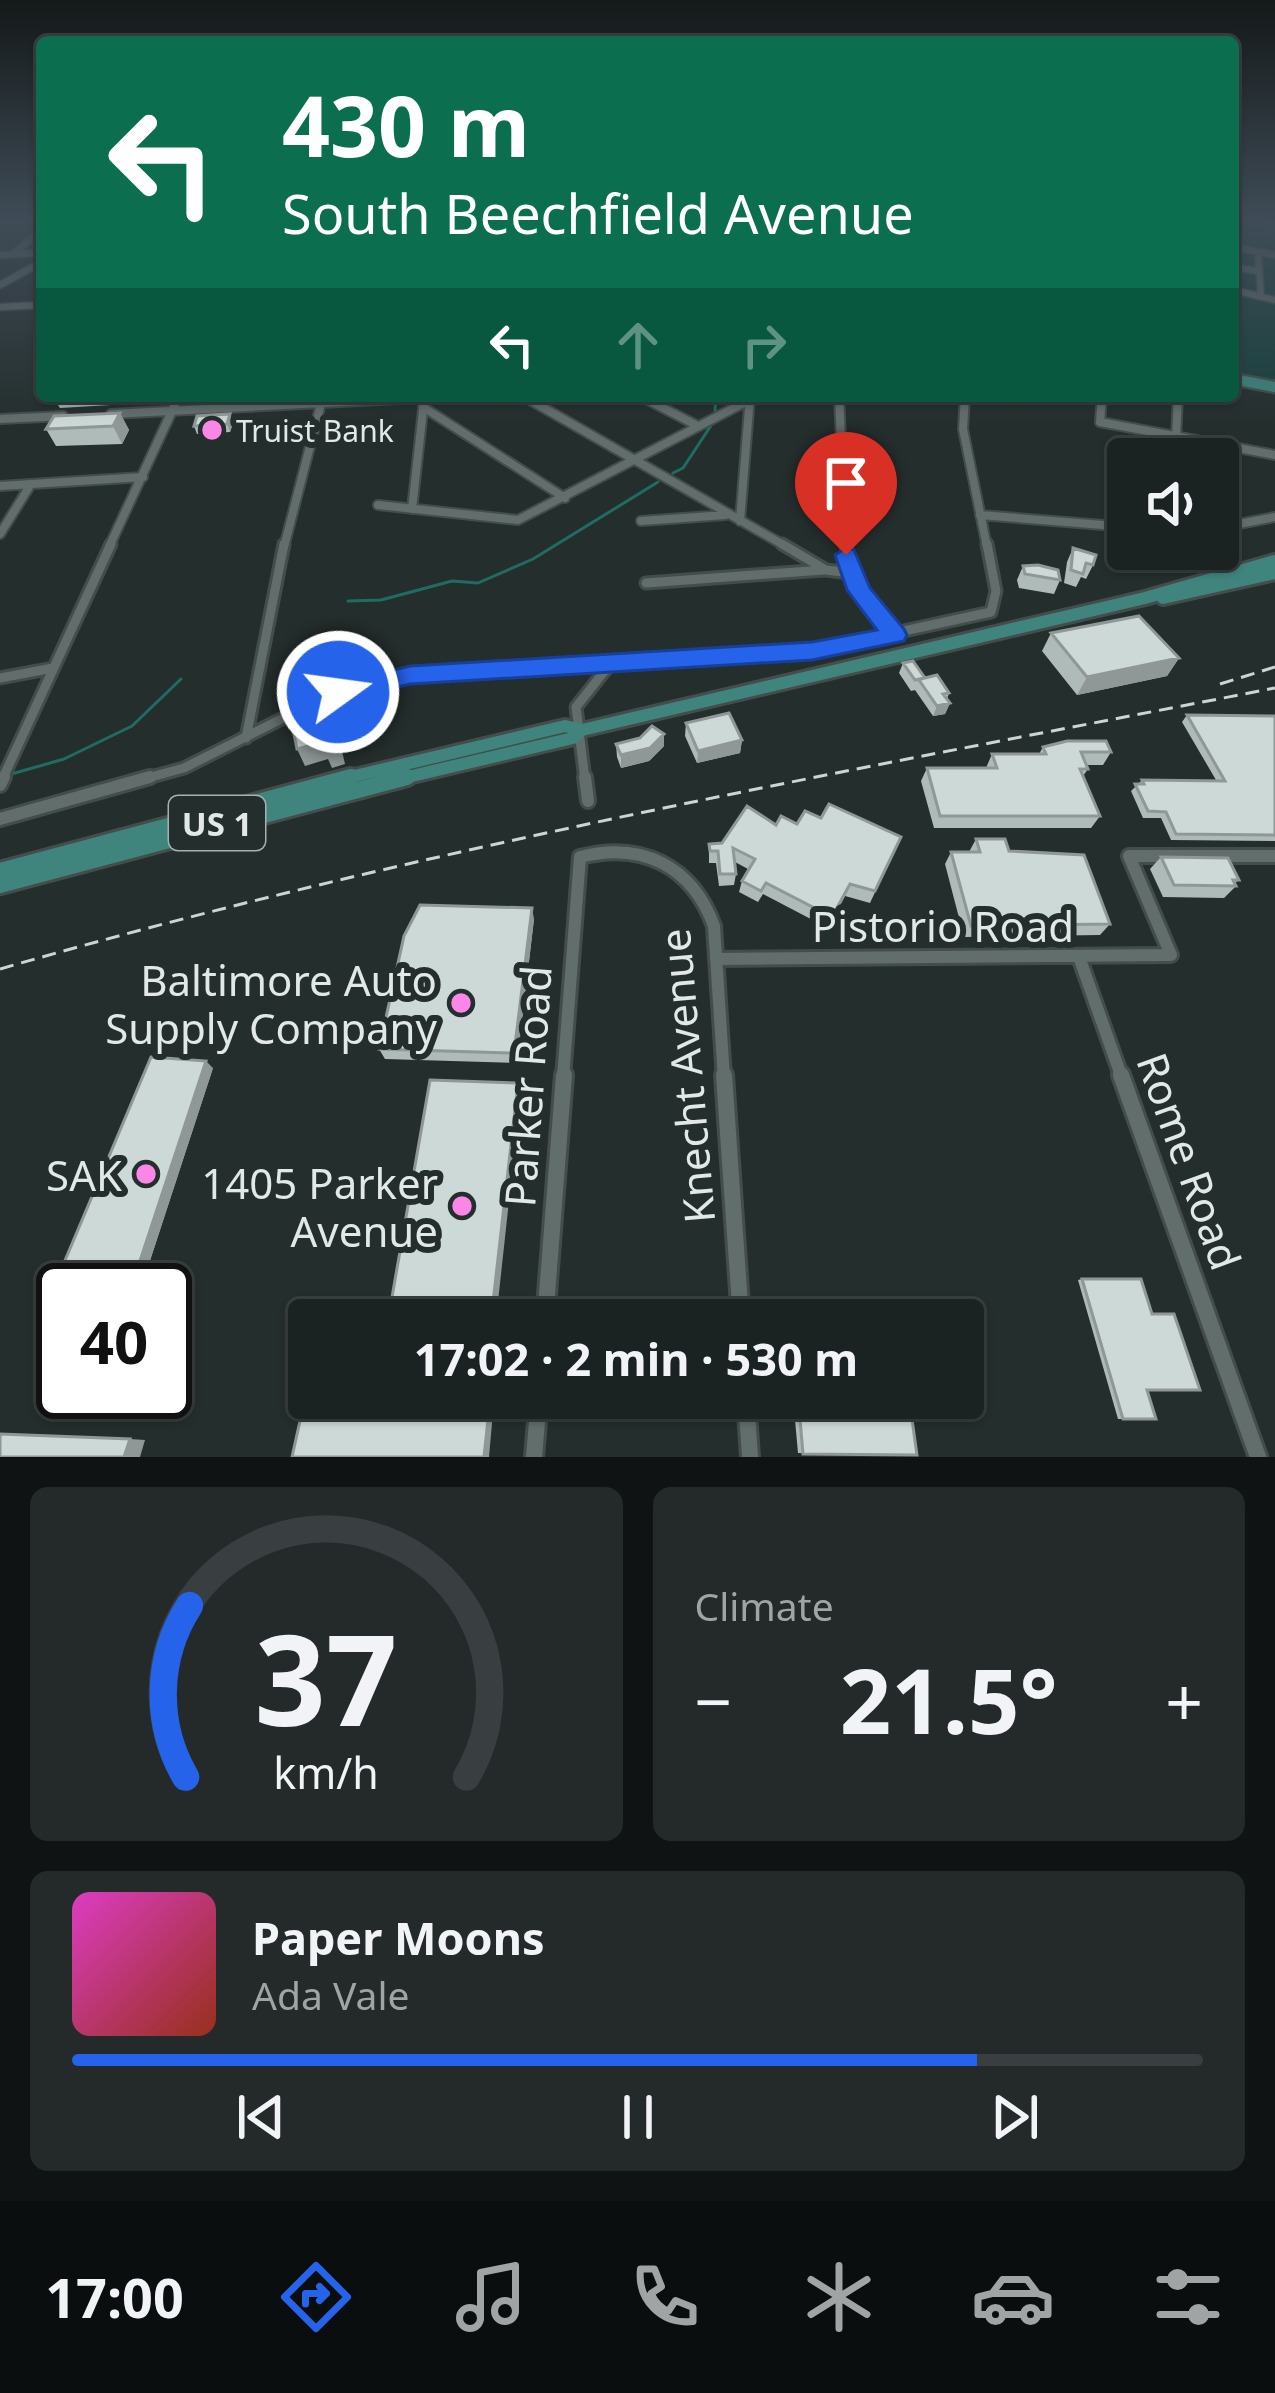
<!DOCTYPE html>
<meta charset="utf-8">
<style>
:root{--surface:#1b2222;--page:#242a2a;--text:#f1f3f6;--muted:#a0a4a5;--line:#393f40;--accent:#2563eb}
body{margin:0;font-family:"Noto Sans",sans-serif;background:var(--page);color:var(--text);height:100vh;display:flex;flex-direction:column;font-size:45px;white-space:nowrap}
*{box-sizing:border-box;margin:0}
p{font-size:39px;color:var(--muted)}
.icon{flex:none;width:66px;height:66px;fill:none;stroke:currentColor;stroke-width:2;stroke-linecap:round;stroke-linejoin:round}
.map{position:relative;height:1457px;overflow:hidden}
.sheet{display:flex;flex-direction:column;gap:30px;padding:30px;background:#0f1313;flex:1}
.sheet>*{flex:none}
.hud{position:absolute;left:36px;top:36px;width:1203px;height:366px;border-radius:12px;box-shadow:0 3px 9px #0004,0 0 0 3px var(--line);background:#0b6e4f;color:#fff;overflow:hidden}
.controls{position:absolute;left:1107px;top:438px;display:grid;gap:24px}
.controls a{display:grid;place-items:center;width:132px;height:132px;border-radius:12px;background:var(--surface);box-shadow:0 3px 9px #0004,0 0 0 3px var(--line);font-size:60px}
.speed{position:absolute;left:36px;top:1263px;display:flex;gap:24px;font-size:60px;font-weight:700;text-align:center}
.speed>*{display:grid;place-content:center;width:156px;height:156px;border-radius:50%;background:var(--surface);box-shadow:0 3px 9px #0004,0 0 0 3px var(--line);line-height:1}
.speed .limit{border:6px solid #111;border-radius:18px;background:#fff;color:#111}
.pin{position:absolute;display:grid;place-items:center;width:102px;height:102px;color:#fff;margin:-123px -51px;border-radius:50% 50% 50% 0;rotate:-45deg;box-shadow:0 0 12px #0007}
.pin .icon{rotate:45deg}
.me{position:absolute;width:132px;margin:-66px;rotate:76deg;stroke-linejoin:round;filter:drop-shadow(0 0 9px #0008)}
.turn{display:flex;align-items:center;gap:42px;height:252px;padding:0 48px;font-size:54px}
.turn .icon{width:156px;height:156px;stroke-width:2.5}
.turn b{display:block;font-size:84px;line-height:102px}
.lanes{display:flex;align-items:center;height:114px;padding:0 48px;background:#0003;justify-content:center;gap:60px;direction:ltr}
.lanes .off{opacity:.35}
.big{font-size:90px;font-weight:700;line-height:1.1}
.sheet .widget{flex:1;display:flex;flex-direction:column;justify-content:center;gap:18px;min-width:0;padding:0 42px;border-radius:18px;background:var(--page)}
.sheet .dial{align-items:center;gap:0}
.dial svg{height:312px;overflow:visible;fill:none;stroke:var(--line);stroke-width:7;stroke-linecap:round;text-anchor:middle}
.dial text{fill:var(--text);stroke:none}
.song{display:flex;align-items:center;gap:36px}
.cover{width:144px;height:144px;border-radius:18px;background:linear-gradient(135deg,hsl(310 70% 55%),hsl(10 70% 35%))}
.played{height:12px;border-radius:6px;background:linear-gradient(90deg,var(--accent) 80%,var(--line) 80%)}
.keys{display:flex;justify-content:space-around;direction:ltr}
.heat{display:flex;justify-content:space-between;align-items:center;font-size:66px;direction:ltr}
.sheet .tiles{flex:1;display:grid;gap:30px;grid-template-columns:1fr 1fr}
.widget:last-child{grid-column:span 2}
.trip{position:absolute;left:288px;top:1299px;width:696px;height:120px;border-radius:12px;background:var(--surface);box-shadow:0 3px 9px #0004,0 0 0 3px var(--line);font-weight:700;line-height:120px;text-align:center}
.tabs{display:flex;height:192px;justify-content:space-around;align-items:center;background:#0b0e0e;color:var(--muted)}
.tabs .icon{width:84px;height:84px}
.tabs .current{color:var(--accent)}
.tabs b{font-size:54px;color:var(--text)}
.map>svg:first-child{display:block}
</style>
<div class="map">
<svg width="1275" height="1457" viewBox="0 0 1275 1457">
<rect width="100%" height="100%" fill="#242e2d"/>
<path fill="#16403b" d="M1233 221H1275V380L1233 373Z"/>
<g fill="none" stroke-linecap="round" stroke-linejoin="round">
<path stroke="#206c63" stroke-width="3" d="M715 411 716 396
M673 473 683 468 712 424
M348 601 381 600 452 581 478 583 533 559 658 482
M8 775 64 759 132 726 181 679"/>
<g stroke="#444d4c" stroke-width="9">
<path id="minor-far4" d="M1233 247 1275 255
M1258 252 1261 297
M13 254 42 229
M0 255 42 253
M1233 267 1258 271
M0 285 42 262
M1233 290 1275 300
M0 307 42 305"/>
</g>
<g stroke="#444d4c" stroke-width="12">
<path id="minor-far3" d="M523 396 787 547
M640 396 698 426
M839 396 846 547
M965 396 963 429 987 547
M1102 396 1100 422 1275 455
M423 407 565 498
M111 414 457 396
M0 419 63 416
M1175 459 1178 396
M0 486 143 477
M378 505 518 520 757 396
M412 509 424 401
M980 515 1128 527
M641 521 725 515
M740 521 750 396
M1218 528 1275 517
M0 534 31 484
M109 547 179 396
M284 547 323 396"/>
</g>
<g stroke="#444d4c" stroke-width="15">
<path id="minor-far2" d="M782 544 826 570 851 573
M846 544C848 582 872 607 895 635
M646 583 823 570
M0 678 53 668
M246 738 284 544
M2 780 111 544
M140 780 184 768 315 702 385 679 812 651 991 612 996 591 987 544
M585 780 576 707 611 663"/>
</g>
<g stroke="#444d4c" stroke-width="18">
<path id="minor-far1" d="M585 777 588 801
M0 785 4 777
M0 819 150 777
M1079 957 1122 1078
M716 959 1171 955 1129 856H1275
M563 1078 580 857C642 841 692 866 714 926L724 1078"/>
</g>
<g stroke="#444d4c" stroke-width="22">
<path id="minor" d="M724 1075 741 1320
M1121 1075 1258 1457
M545 1320 564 1075
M746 1398 750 1457
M534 1457 539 1398"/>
</g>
<g stroke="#444d4c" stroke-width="15">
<path id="major-far2" d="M1233 379 1275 387"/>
</g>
<g stroke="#444d4c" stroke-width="18">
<path id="major-far1" d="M1163 598 1275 573
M338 780 565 726 582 730
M395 780 573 738 582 730 1145 598 1275 561"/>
</g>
<g stroke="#444d4c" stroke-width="22">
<path id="major" d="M0 871 351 777
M0 885 407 777"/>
</g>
<use href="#minor-far4" stroke="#626e6c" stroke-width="6"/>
<use href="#minor-far3" stroke="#626e6c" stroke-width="8"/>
<use href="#minor-far2" stroke="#626e6c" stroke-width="9"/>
<use href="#minor-far1" stroke="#626e6c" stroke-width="12"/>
<use href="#minor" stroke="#626e6c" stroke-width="16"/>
<use href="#major-far2" stroke="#3f857d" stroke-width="10"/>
<use href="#major-far1" stroke="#3f857d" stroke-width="12"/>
<use href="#major" stroke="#3f857d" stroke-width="16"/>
<path stroke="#ced4d3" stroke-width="3" stroke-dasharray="14 8" stroke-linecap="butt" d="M1220 684 1275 667
M0 969C419 848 847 771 1275 688"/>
</g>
<path fill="#afbbb8" d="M52 396H116L111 405 60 408Z
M120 413 129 430 122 444 56 446 46 429Z
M230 414 233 423 230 432 197 434 194 426Z
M1073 548 1093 565 1086 579 1081 577 1076 587 1064 583 1067 562Z
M1023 566 1060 580 1054 594 1019 588 1017 580Z
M1051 633 1179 658 1167 676 1077 695 1042 651Z
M903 663 949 693 947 699 950 703 945 714 933 716 915 690 911 691 899 673Z
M1187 715 1275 716V841L1171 840 1161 818H1143L1131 791 1142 780H1216L1182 722Z
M686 723 742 740 740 753 697 763 685 736Z
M664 734V746L649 761 621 768 617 757 616 744Z
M1043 747 1111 752 1103 765H1086L1088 769 1083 776 1100 816 1091 828H934L921 781 927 768H986L992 754H1039Z
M821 818 901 837 870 903 845 896 828 928 763 894 758 902 739 892 742 881 748 869 735 862 736 874 734 885 719 886 716 863H709V844L722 843 776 825 797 824Z
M976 839 1009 851 1110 924 1100 935 964 937 945 864 951 852H969Z
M1161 857 1239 880 1235 883 1236 886 1224 898 1163 897 1150 869Z
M534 919 517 1063 385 1059 379 1049Z
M213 1068 143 1282 69 1280 58 1277Z
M1082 1279 1148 1391 1156 1419H1118L1078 1280Z
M830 1404 917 1455 798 1453 795 1420 826 1419 825 1405Z"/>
<path fill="#8f9896" d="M120 413 129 430 122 444 113 426Z
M230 414 233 423 230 432 227 424Z
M1179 658 1167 676 1077 695 1087 677Z
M950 703 945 714 933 716 937 706Z
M335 704 346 736 339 738 345 764 332 768 328 759 305 766 297 749 333 720Z
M664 734V746L649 761 621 768V755Z
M742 740 740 753 697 763 698 751Z
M532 908 534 919 517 1063 514 1053Z
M206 1061 213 1068 143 1282 134 1279Z
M518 1083 521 1091 496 1320H491Z
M490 1400 494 1401 489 1457H484Z
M130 1439 145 1440 140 1457H124Z"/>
<path fill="#ccd9d6" stroke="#8f9896" stroke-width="3" d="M120 413 113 426 46 429 54 416Z
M230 414 227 424 194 426 197 416Z
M1073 548 1096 555 1093 565 1086 563 1083 574 1071 570Z
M1038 565 1058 570 1060 580 1025 574 1023 566Z
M1139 616 1179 658 1087 677 1051 633Z
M913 661 925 678 937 675 949 693 943 694 950 703 937 706 919 680 924 678 915 680 903 663Z
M325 700 327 706 335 704 339 719 332 721 338 747 325 751 323 742 297 749 289 710Z
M729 713 742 740 698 751 686 723Z
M1187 715 1275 716V835L1176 834 1166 812 1148 811 1135 784H1144L1142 780 1225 781Z
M652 726 664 734 650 748 621 755 616 744 640 738Z
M1067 741H1106L1111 752H1081L1088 769H1080L1100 816H940L927 768H997L992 754H1046L1043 747Z
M829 804 901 837 875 891 850 884 832 917 766 883 761 891 742 881 755 859 733 848 736 874H720L718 851H710L709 844 722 843 747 806 776 825 781 816 797 824 805 811 821 818Z
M976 839H1005L1009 851 1084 855 1110 924 971 926 951 852H980Z
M1161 857 1228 858 1239 880H1233L1236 886 1174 885Z
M420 905 532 908 514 1053 379 1049 404 936Z
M151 1057 206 1061 134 1279 58 1277Z
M430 1080 518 1083 491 1320H388Z
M1082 1279H1141L1152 1314H1174L1200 1390H1147L1156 1419H1123Z
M306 1394H309V1398L490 1400 484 1457H292Z
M830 1404 910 1405 917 1455 803 1454 800 1419H832Z
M0 1434 130 1439 124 1457H0Z"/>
<linearGradient id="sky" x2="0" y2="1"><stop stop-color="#141919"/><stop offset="0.52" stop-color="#3f4c57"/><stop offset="1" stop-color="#3f4c57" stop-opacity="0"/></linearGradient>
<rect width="1275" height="425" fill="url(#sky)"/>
<path fill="#2563eb" stroke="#184099" stroke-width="3" d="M846 548 854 550 870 588 904 629 907 635 904 641 812 660 410 684 338 702 325 692 329 686 410 666 812 642 877 630 847 590 835 555Z"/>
<g fill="#fa87e7" stroke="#242e2d" stroke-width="4.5">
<circle cx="212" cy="430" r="12"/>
<circle cx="461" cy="1003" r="12"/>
<circle cx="146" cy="1174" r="12"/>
<circle cx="462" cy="1206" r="12"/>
</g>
<g text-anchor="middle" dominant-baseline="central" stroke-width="12" stroke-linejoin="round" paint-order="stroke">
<g font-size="30" fill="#e2e8e7" stroke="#242e2d" text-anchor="start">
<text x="236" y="430">Truist Bank</text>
</g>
<rect fill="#242e2d" stroke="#a9b0af" stroke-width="3" x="169" y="796" width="96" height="54" rx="9"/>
<g font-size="33" font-weight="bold" fill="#e2e8e7">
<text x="217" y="823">US 1</text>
</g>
<g font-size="42" fill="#e2e8e7" stroke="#242e2d">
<text x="943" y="925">Pistorio Road</text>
<text transform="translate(686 1076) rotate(-95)">Knecht Avenue</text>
<text transform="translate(527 1086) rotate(-86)">Parker Road</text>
<text transform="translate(1190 1161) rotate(70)">Rome Road</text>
</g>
<g font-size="42" fill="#e2e8e7" stroke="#242e2d" text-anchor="end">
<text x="437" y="979">Baltimore Auto<tspan x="437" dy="48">Supply Company</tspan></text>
<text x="122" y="1174">SAK</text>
<text x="438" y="1182">1405 Parker<tspan x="438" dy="48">Avenue</tspan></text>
</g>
</g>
</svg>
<div class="controls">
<a><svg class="icon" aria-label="sound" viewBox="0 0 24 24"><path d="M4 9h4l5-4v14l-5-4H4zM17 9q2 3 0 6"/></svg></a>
</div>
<div class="speed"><div class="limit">40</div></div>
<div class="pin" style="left:846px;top:555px;background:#d93025"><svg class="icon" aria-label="arrive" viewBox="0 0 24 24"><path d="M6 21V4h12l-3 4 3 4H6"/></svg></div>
<svg class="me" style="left:338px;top:692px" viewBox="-20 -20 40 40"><circle r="17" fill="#2563eb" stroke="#fff" stroke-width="3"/><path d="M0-11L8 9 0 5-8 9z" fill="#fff"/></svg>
<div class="trip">17:02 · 2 min · 530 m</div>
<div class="hud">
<div class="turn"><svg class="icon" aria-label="left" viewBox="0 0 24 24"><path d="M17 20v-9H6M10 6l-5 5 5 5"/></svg><div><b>430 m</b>South Beechfield Avenue</div></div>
<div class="lanes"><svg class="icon" aria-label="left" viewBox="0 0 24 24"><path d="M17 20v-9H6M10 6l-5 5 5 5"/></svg><svg class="icon off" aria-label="ahead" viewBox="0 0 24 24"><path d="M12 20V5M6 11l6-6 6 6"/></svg><svg class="icon off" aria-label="right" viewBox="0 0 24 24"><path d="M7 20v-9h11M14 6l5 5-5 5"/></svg></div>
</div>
</div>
<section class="sheet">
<div class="tiles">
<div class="widget dial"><svg viewBox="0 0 100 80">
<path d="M14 69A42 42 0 1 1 86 69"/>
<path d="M14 69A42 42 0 0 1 15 25" stroke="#2563eb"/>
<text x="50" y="56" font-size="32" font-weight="700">37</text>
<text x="50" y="72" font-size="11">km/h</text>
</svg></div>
<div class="widget"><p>Climate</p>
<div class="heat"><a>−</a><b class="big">21.5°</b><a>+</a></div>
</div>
<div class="widget">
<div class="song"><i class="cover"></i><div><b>Paper Moons</b><p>Ada Vale</p></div></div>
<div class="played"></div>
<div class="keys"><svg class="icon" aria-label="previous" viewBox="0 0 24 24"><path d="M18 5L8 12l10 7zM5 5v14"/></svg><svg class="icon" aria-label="pause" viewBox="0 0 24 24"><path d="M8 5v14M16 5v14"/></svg><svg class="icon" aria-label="next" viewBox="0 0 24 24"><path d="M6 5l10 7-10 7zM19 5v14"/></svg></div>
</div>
</div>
</section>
<nav class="tabs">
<b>17:00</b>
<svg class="icon current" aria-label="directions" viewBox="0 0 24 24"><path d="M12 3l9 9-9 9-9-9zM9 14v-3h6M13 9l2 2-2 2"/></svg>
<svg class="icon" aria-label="music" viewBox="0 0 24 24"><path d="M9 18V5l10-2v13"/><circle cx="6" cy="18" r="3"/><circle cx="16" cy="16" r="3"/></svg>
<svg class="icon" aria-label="phone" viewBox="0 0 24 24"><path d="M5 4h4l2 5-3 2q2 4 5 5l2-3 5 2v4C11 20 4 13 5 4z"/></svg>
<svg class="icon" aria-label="climate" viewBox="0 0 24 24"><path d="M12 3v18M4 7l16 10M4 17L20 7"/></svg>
<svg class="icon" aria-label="car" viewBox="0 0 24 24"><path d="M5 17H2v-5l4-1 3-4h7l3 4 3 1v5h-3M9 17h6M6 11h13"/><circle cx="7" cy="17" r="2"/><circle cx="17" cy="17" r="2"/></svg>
<svg class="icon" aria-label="filters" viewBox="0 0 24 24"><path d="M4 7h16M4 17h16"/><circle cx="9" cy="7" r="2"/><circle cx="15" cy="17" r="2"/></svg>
</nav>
